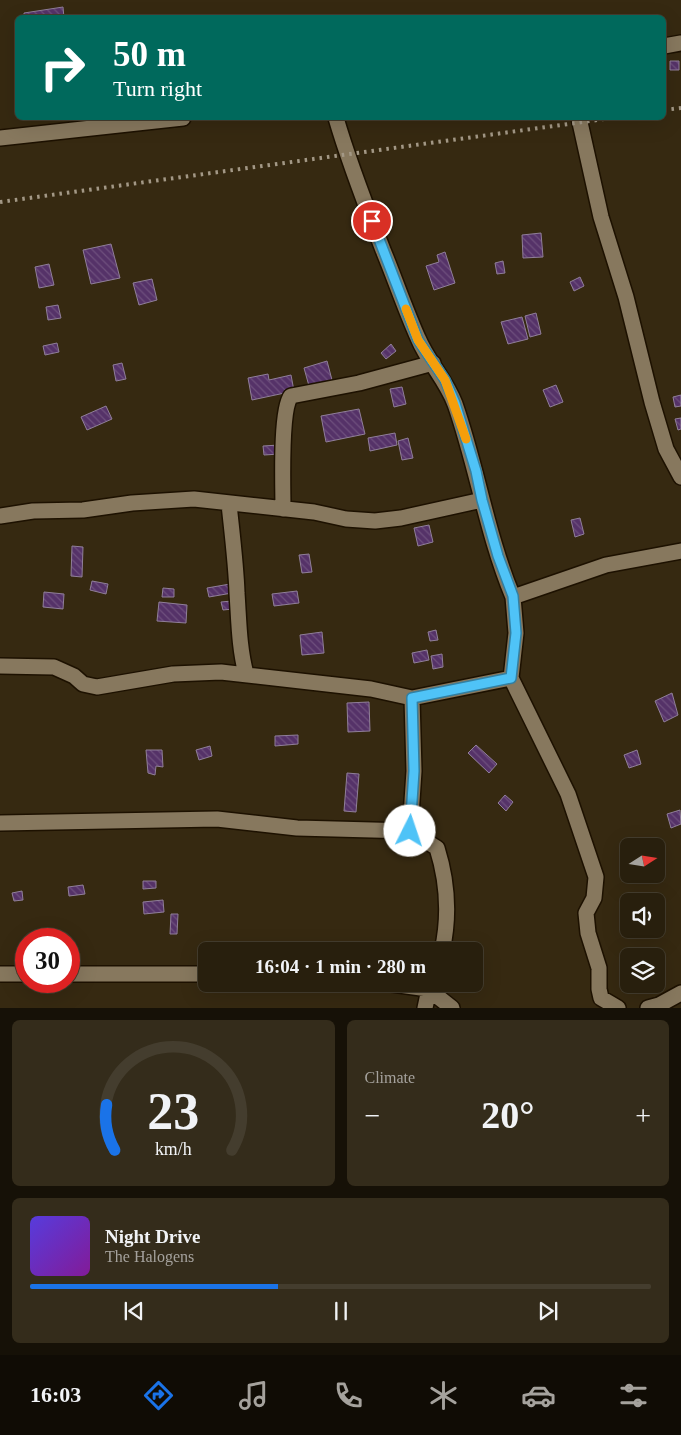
<!DOCTYPE html>
<meta charset="utf-8">
<style>
:root{--surface:#281f0d;--page:#342c1b;--text:#f1f3f6;--muted:#a5a29d;--line:#443d2e;--accent:#1a73e8}
body{margin:0;font-family:Georgia,serif;background:var(--page);color:var(--text);height:100vh;display:flex;flex-direction:column;font-size:19px;white-space:nowrap}
*{box-sizing:border-box;margin:0}
p{font-size:16px;color:var(--muted)}
.icon{flex:none;width:28px;height:28px;fill:none;stroke:currentColor;stroke-width:2;stroke-linecap:round;stroke-linejoin:round}
.map{position:relative;height:1008px;overflow:hidden}
.drawer{display:flex;flex-direction:column;gap:12px;padding:12px;background:#161107;flex:1}
.drawer>*{flex:none}
.guide{position:absolute;left:15px;top:15px;width:651px;height:105px;border-radius:8px;box-shadow:0 5px 20px #0002,0 0 0 1px var(--line);background:#00695c;color:#fff;overflow:hidden}
.needle{width:32px;rotate:78deg}
.tools{position:absolute;left:620px;top:838px;display:grid;gap:10px}
.tools a{display:grid;place-items:center;width:45px;height:45px;border-radius:8px;background:var(--surface);box-shadow:0 5px 20px #0002,0 0 0 1px var(--line);font-size:25px}
.speed{position:absolute;left:15px;top:928px;display:flex;gap:10px;font-size:25px;font-weight:700;text-align:center}
.speed>*{display:grid;place-content:center;width:65px;height:65px;border-radius:50%;background:var(--surface);box-shadow:0 5px 20px #0002,0 0 0 1px var(--line);line-height:1}
.speed .limit{border:8px solid #d22;background:#fff;color:#111}
.pin{position:absolute;display:grid;place-items:center;width:42px;height:42px;color:#fff;margin:-21px;border:2px solid #fff;border-radius:50%;box-shadow:0 1px 5px #0007}
.me{position:absolute;width:55px;margin:-28px;rotate:4deg;stroke-linejoin:round;filter:drop-shadow(0 0 4px #0008)}
.turn{display:flex;align-items:center;gap:18px;height:105px;padding:0 15px;font-size:22px}
.turn .icon{width:65px;height:65px;stroke-width:2.5}
.turn b{display:block;font-size:35px;line-height:42px}
.big{font-size:38px;font-weight:600;line-height:1.1}
.drawer .tile{flex:1;display:flex;flex-direction:column;justify-content:center;gap:8px;min-width:0;padding:0 18px;border-radius:8px;background:var(--page)}
.drawer .dial{align-items:center;gap:0}
.dial svg{height:130px;overflow:visible;fill:none;stroke:var(--line);stroke-width:7;stroke-linecap:round;text-anchor:middle}
.dial text{fill:var(--text);stroke:none}
.song{display:flex;align-items:center;gap:15px}
.cover{width:60px;height:60px;border-radius:8px;background:linear-gradient(135deg,hsl(250 70% 55%),hsl(290 70% 35%))}
.played{height:5px;border-radius:2px;background:linear-gradient(90deg,var(--accent) 40%,var(--line) 40%)}
.keys{display:flex;justify-content:space-around;direction:ltr}
.heat{display:flex;justify-content:space-between;align-items:center;font-size:28px;direction:ltr}
.drawer .tiles{flex:1;display:grid;gap:12px;grid-template-columns:1fr 1fr}
.tile:last-child{grid-column:span 2}
.trip{position:absolute;left:198px;top:942px;width:285px;height:50px;border-radius:8px;background:var(--surface);box-shadow:0 5px 20px #0002,0 0 0 1px var(--line);font-weight:600;line-height:50px;text-align:center}
.menu{display:flex;height:80px;justify-content:space-around;align-items:center;background:#100c05;color:var(--muted)}
.menu .icon{width:35px;height:35px}
.menu .selected{color:var(--accent)}
.menu b{font-size:22px;color:var(--text)}
.map>svg:first-child{display:block}
</style>
<div class="map">
<svg width="681" height="1008" viewBox="0 0 681 1008">
<defs>
<pattern id="building-back-hatch" width="6" height="6" patternUnits="userSpaceOnUse" patternTransform="scale(1.25)"><rect width="6" height="6" fill="#553268"/><path d="M-1 5l2 2M0 0l6 6M5-1l2 2" fill="none" stroke="#6e4f7d"/></pattern>
</defs>
<rect width="100%" height="100%" fill="#362911"/>
<path fill="url(#building-back-hatch)" stroke="#907f99" d="M63 7 64 18H24V13Z
M670 61H679V70H670Z
M541 233 543 257 523 258 522 235Z
M111 244 120 278 91 284 83 250Z
M445 252 455 283 434 290 426 266 439 262 437 255Z
M503 261 505 273 497 274 495 263Z
M49 264 54 285 39 288 35 267Z
M580 277 584 286 574 291 570 282Z
M152 279 157 300 139 305 133 283Z
M58 305 61 318 48 320 46 307Z
M536 313 541 334 530 337 525 316Z
M522 317 528 339 508 344 501 322Z
M57 343 59 352 45 355 43 346Z
M391 344 396 351 386 359 381 353Z
M327 361 332 380 309 386 304 368Z
M122 363 126 379 116 381 113 365Z
M268 374 269 380 291 375 294 391 252 400 248 378Z
M556 385 563 402 550 407 543 390Z
M402 387 406 404 394 407 390 389Z
M681 395V406L675 407 673 397Z
M106 406 112 419 87 430 81 417Z
M359 409 365 434 326 442 321 416Z
M681 418V429L678 430 675 419Z
M395 433 397 445 370 451 368 438Z
M408 438 413 458 402 460 398 441Z
M279 445 280 454 264 455 263 446Z
M580 518 584 534 575 537 571 520Z
M429 525 433 542 418 546 414 528Z
M72 546 83 547 82 577 71 576Z
M309 554 312 572 302 573 299 555Z
M92 581 108 584 106 594 90 590Z
M230 584 232 593 209 597 207 588Z
M163 588 174 589V597H162Z
M297 591 299 603 274 606 272 594Z
M44 592 64 594 63 609 43 607Z
M232 601 233 609 223 610 221 602Z
M159 602 187 605 186 623 157 621Z
M436 630 438 640 430 641 428 632Z
M322 632 324 653 302 655 300 635Z
M427 650 429 660 414 663 412 653Z
M442 654 443 667 433 669 431 656Z
M672 693 678 715 664 722 655 701Z
M369 702 370 731 348 732 347 703Z
M298 735V744L275 746V736Z
M476 745 497 764 489 773 468 753Z
M210 746 212 756 199 760 196 750Z
M146 750H162L163 767 156 766 155 775 148 773Z
M637 750 641 764 629 768 624 755Z
M347 773 359 774 356 812 344 811Z
M505 795 513 802 506 811 498 803Z
M680 810 681 824 671 828 667 814Z
M143 881H156V888L143 889Z
M83 885 85 894 69 896 68 887Z
M22 891 23 900 14 901 12 893Z
M163 900 164 912 144 914 143 902Z
M171 914H178L177 934H170Z"/>
<g fill="none" stroke-linecap="round" stroke-linejoin="round">
<g stroke="#1d1100" stroke-width="18">
<path id="minor" d="M664 46 681 43
M336 118C349 163 366 206 383 250 395 279 405 309 418 338 428 362 446 380 455 404 477 467 487 535 513 597
M579 118 601 217 626 297 652 402 666 449 681 477
M0 138 183 118
M229 504C232 533 236 564 237 593 239 622 239 647 246 674
M283 509C283 488 280 410 291 396L359 383 433 363
M0 516 33 511 83 510 132 503 194 499 314 512 346 519 375 521 401 518 482 500
M0 666 54 667 74 676 83 684 97 687 173 674 221 672 371 689 412 698
M511 678 568 794 596 877 594 898 586 913 588 933 599 968V989L601 998 618 1008
M0 823 217 819 297 828 410 831 414 771 412 698 511 678 516 633 513 597 606 565 681 551
M410 831 437 848C448 883 450 915 442 951
M0 974H26
M69 974H206
M392 984 428 989 452 1008
M425 1008 430 984
M648 1008 659 1005 681 993"/>
</g>
<use href="#minor" stroke="#87785e" stroke-width="15"/>
<path stroke="#a39886" stroke-width="4" stroke-dasharray="2.5 5" stroke-linecap="butt" d="M664 110 681 108
M0 202 612 118"/>
</g>
<g fill="none" stroke-linecap="round" stroke-linejoin="round">
<g stroke="#337fa1" stroke-width="12">
<path id="route" d="M372 221 418 340 445 380 455 403 476 471 482 500 498 556 513 596 516 633 511 678 412 698 414 771 410 831"/>
</g>
<use href="#route" stroke="#4fc3f7" stroke-width="9"/>
<path stroke="#f59e0b" stroke-width="9" d="M406 309 418 340 445 380 466 439"/>
</g>
</svg>
<div class="tools">
<a><svg class="needle" viewBox="-14 -14 28 28"><path d="M0-13l5 13h-10z" fill="#e53935"/><path d="M0 13l5-13h-10z" fill="#a5a29d"/></svg></a>
<a><svg class="icon" aria-label="sound" viewBox="0 0 24 24"><path d="M4 9h4l5-4v14l-5-4H4zM17 9q2 3 0 6"/></svg></a>
<a><svg class="icon" aria-label="layers" viewBox="0 0 24 24"><path d="M12 4l9 5-9 5-9-5zM3 14l9 5 9-5"/></svg></a>
</div>
<div class="speed"><div class="limit">30</div></div>
<div class="pin" style="left:372px;top:221px;background:#d93025"><svg class="icon" aria-label="arrive" viewBox="0 0 24 24"><path d="M6 21V4h12l-3 4 3 4H6"/></svg></div>
<svg class="me" style="left:410px;top:831px" viewBox="-20 -20 40 40"><circle r="19" fill="#fff"/><path d="M0-13L10 11 0 6-10 11z" fill="#4fc3f7"/></svg>
<div class="trip">16:04 · 1 min · 280 m</div>
<div class="guide">
<div class="turn"><svg class="icon" aria-label="right" viewBox="0 0 24 24"><path d="M7 20v-9h11M14 6l5 5-5 5"/></svg><div><b>50 m</b>Turn right</div></div>
</div>
</div>
<section class="drawer">
<div class="tiles">
<div class="tile dial"><svg viewBox="0 0 100 80">
<path d="M14 69A42 42 0 1 1 86 69"/>
<path d="M14 69A42 42 0 0 1 9 41" stroke="#1a73e8"/>
<text x="50" y="56" font-size="32" font-weight="700">23</text>
<text x="50" y="72" font-size="11">km/h</text>
</svg></div>
<div class="tile"><p>Climate</p>
<div class="heat"><a>−</a><b class="big">20°</b><a>+</a></div>
</div>
<div class="tile">
<div class="song"><i class="cover"></i><div><b>Night Drive</b><p>The Halogens</p></div></div>
<div class="played"></div>
<div class="keys"><svg class="icon" aria-label="previous" viewBox="0 0 24 24"><path d="M18 5L8 12l10 7zM5 5v14"/></svg><svg class="icon" aria-label="pause" viewBox="0 0 24 24"><path d="M8 5v14M16 5v14"/></svg><svg class="icon" aria-label="next" viewBox="0 0 24 24"><path d="M6 5l10 7-10 7zM19 5v14"/></svg></div>
</div>
</div>
</section>
<nav class="menu">
<b>16:03</b>
<svg class="icon selected" aria-label="directions" viewBox="0 0 24 24"><path d="M12 3l9 9-9 9-9-9zM9 14v-3h6M13 9l2 2-2 2"/></svg>
<svg class="icon" aria-label="music" viewBox="0 0 24 24"><path d="M9 18V5l10-2v13"/><circle cx="6" cy="18" r="3"/><circle cx="16" cy="16" r="3"/></svg>
<svg class="icon" aria-label="phone" viewBox="0 0 24 24"><path d="M5 4h4l2 5-3 2q2 4 5 5l2-3 5 2v4C11 20 4 13 5 4z"/></svg>
<svg class="icon" aria-label="climate" viewBox="0 0 24 24"><path d="M12 3v18M4 7l16 10M4 17L20 7"/></svg>
<svg class="icon" aria-label="car" viewBox="0 0 24 24"><path d="M5 17H2v-5l4-1 3-4h7l3 4 3 1v5h-3M9 17h6M6 11h13"/><circle cx="7" cy="17" r="2"/><circle cx="17" cy="17" r="2"/></svg>
<svg class="icon" aria-label="filters" viewBox="0 0 24 24"><path d="M4 7h16M4 17h16"/><circle cx="9" cy="7" r="2"/><circle cx="15" cy="17" r="2"/></svg>
</nav>
